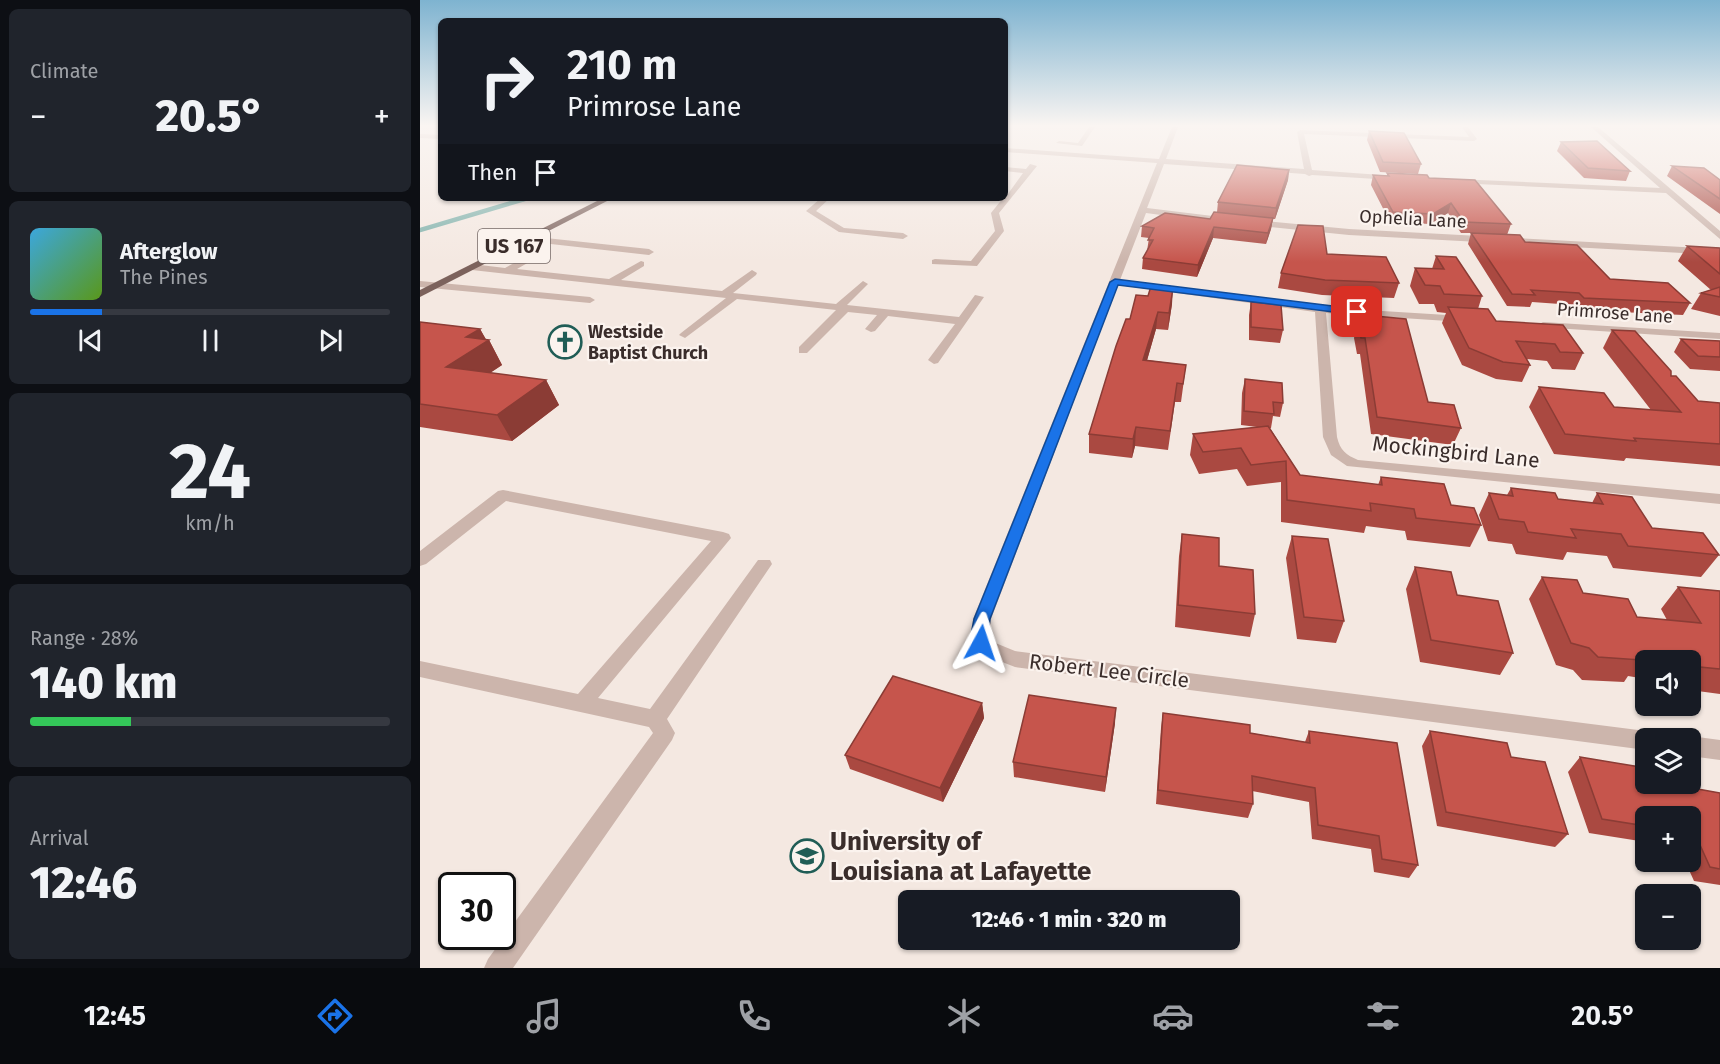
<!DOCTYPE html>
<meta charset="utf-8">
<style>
:root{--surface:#171b24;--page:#20242c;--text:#f1f3f6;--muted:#9ea1a6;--line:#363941;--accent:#1a73e8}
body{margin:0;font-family:"Fira Sans",sans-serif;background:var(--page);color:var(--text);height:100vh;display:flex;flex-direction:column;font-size:22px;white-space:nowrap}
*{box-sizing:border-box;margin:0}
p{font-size:20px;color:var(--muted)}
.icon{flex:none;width:33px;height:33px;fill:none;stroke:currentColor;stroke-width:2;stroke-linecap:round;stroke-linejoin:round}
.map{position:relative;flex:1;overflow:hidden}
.details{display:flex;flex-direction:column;gap:9px;padding:9px;background:#0d0f14;width:420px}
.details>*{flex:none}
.hud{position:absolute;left:18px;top:18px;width:570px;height:183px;border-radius:9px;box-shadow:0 2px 4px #0004;background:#171b24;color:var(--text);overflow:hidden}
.buttons{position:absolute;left:1215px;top:650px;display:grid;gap:12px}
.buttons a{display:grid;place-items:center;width:66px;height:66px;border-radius:9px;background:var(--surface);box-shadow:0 2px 4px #0004;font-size:30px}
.speed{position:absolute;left:18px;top:872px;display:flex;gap:12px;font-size:30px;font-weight:700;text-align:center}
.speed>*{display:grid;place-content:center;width:78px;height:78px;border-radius:50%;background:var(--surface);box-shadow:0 2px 4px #0004;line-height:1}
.speed .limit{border:3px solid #111;border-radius:9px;background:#fff;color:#111}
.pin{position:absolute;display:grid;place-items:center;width:51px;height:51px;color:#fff;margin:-26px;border-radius:12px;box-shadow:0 3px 9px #0006}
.me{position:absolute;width:66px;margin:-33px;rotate:5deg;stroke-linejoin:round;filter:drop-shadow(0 0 4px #0008)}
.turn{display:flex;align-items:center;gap:21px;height:126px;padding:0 30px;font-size:27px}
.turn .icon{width:78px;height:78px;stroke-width:2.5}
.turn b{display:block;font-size:42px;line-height:51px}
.then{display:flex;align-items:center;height:57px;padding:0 30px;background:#0003;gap:12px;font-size:22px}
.big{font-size:45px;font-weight:800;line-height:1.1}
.details .tile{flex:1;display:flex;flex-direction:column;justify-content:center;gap:9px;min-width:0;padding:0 21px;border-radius:9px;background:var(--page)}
.details .dial{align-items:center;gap:0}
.dial b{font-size:78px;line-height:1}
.song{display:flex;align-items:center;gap:18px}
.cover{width:72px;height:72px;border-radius:9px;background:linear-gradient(135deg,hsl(200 70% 55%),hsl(90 70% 35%))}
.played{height:6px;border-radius:3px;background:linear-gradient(90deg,var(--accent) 20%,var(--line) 20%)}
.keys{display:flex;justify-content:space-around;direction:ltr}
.heat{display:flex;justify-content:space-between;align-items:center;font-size:33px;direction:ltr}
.charge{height:9px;border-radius:4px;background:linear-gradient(90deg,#34c759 28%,var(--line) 0)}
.trip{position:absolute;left:478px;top:890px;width:342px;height:60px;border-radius:9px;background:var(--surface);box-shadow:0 2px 4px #0004;font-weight:800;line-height:60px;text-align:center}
.dock{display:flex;height:96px;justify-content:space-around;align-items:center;background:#090b0e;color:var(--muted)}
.dock .icon{width:42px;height:42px}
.dock .active{color:var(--accent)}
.dock b{font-size:27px;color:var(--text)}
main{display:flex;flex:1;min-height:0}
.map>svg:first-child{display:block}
</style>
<main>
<section class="details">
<div class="tile"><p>Climate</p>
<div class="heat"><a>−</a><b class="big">20.5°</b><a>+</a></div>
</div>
<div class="tile">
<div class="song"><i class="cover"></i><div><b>Afterglow</b><p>The Pines</p></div></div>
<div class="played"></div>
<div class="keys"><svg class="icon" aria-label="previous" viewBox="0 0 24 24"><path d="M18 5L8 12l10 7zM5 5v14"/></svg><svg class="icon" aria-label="pause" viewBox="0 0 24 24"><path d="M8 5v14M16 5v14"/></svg><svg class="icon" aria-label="next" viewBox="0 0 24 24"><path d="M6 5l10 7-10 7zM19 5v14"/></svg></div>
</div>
<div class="tile dial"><b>24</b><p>km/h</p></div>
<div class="tile"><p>Range · 28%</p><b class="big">140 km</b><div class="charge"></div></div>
<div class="tile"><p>Arrival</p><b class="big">12:46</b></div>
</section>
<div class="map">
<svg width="1300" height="968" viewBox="0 0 1300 968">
<rect width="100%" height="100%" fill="#f4e8e1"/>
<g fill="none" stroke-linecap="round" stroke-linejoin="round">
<path stroke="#7fb1ab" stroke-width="3" d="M103 200 108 198"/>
<path stroke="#7fb1ab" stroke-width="4.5" d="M0 230 108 198"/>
<path fill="#ccb5ac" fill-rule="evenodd" d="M669 127H675L662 146 636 143 639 141 658 143Z
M752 127H758L746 159 884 169 877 132 880 130 1049 137 1042 127H1048L1057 139 1054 141 884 134 892 170 975 176 976 178 972 180 892 175 889 176 885 174 744 164 727 208 809 218 813 221 809 224 726 213 700 280 914 308 1043 316 1049 319 1043 322 906 313 917 437C920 450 926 455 938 460L1300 494V504L927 466 911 455 903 437 895 312 698 285 571 619 570 637 573 642 595 651 1226 731 1233 734 1235 738H1226V750L595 667 559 653 552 637 553 619 737 163 585 152V148L739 159Z
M1171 127H1178L1300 231V239L1246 193 1035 183 1031 181 1035 179 1240 188Z
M0 134 21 135V139L0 138Z
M610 164 617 166 579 213 584 231 557 266 512 264V260L515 259 551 261 575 231 571 213 583 198H585L603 173 585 171V167L606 169Z
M401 198H410L396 211 424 228 483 233 488 236 483 239 419 232 386 211Z
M833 220 929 229 1300 249V255L929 235 830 225 829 223Z
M107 236 229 249 234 252 229 255 104 241V237Z
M120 249 123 250V254L97 269 189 279 221 261 224 262V266L201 280 302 291 332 270 337 273 336 275 313 293 416 304 443 281 448 284 427 305 539 317 555 295 564 297 518 363 514 364 508 360 535 324 468 316 455 331 451 332 445 329 457 315 428 312 387 353H379V347L416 310 317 299 265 338 259 335 261 333 306 298 52 270 47 267 52 264 85 268Z
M0 281 170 297 175 300 170 303 0 287Z
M1123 322 1300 333V339L1119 327 1117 325Z
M83 490 303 532 309 534 311 538 178 698 230 709 338 560H350L352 564 247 719 255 733 252 740 93 968H64L68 959 233 733 229 727 0 677V661L158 694 291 541 86 501 6 564 0 566V551L78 491Z
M1270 736 1300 740V760L1270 756V738H1266Z"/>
<path fill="#7c625c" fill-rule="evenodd" d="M183 198H193L0 297V290Z"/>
</g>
<path fill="#aa4941" d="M949 131 1001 164 998 174 960 172 947 140Z
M1141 142 1210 171 1206 181 1164 178 1137 151Z
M1252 166 1300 180V214L1247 176Z
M869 170 868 180 855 219H853L851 229 846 244 793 238 777 277 722 269 723 258 727 251 729 238 721 237 722 226 790 219 797 212 798 202Z
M967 173 1009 178 1091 224 1087 235 1190 279 1270 303 1263 315 1158 310 1154 305 1112 302 1110 307 1087 306 1048 244 1051 233H1041L1028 213 1010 224 970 222 951 185 953 175 967 176Z
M1267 246 1300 248V316L1271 309 1281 293 1291 290 1258 261Z
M907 254 979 283 974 298 902 295 858 288 861 273Z
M1016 256 1062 296 1058 309 1076 321 1163 353 1155 370 1132 369 1127 361 1107 359 1110 365 1102 382 1076 379 1042 365 1022 323 1026 313 1017 312 1014 304H999L990 286 995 268 1012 269Z
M728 296 752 304 748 330 736 329 727 360 766 365 761 402H755L748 450 715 446 712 458 669 453V434L710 319Z
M831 302 863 330 860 343 829 340V315Z
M0 322 60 329 66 340H69L82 365 70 373 126 380 139 405 92 441 0 427Z
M938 322 1008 402 1041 428 1033 445 951 434 940 354H937L934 338Z
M1192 330 1251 376 1278 401 1300 403V466L1206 458 1204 461 1134 454 1109 407 1119 387 1194 407 1231 410 1183 348Z
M1261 339 1300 341V371L1270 369 1254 352Z
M825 379 863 403 860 417 853 416 851 428H850L880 475 958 485 961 477 1031 505 1061 525 1050 547 987 540 985 531 946 526 944 533 861 522V482L827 486 817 469 779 474 770 455 773 434 837 427 821 425 822 393Z
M1091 488 1138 499 1172 503 1177 493 1232 528 1299 555 1281 577 1193 568 1187 556 1147 552 1143 560 1096 554 1092 544 1068 541 1059 515 1069 493 1087 495Z
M762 534 799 566 835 614 830 637 755 627 759 556Z
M872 536 924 621 916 643 877 639 866 558Z
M995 567 1037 595 1093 653 1080 675 1000 662 986 589Z
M1122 577 1217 617 1247 620 1241 609 1258 587 1300 591V694L1270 690V660H1226V679L1208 676 1204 682 1162 680 1153 670 1136 665 1109 599Z
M562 703 564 718 523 802 430 769 425 755Z
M743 713 830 733 885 742 889 731 998 865 989 878 954 872 951 849 892 839 889 802 832 791 833 804 828 818 736 804 741 728Z
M695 723 685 792 594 777 593 762Z
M1010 731 1091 757 1148 834 1135 847 1017 826 1002 746Z
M1160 757 1261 786 1300 793V885L1274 881 1265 861H1270V816H1226V842L1169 833 1148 772Z"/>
<path fill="#8b3c35" d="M869 170 868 180 855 219 856 208Z
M1031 203 1028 213 1010 224 1013 214Z
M853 218 851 229 846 244 848 233Z
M794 227 793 238 777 277 778 265Z
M753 288 752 304 748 330 749 313Z
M738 312 736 329 722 378 723 360Z
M60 329 67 341 69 340 82 365 41 392 26 367 46 337Z
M126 380 139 405 92 441 77 415Z
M716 427 715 446 712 458 713 439Z
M562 703 564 718 523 802 520 788Z
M696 708 695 723 685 792 686 777Z"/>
<path fill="#c6554c" stroke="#8b3c35" stroke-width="1.5" d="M949 131 984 133 1001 164 963 162Z
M1177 141 1210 171 1168 168 1141 142Z
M817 165 869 170 856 208 798 202Z
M1252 166 1284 168 1300 180V199Z
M967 173 1007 175 1009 178 1055 180 1091 224 1044 222 1031 203 1013 214 973 212 953 175 969 176Z
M794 212 853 218 848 233 794 227 778 265 723 258 733 240H728L734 228 722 226 745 213 790 219Z
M878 225 903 226 907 254 966 257 979 283 905 280 861 273Z
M1051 233 1100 235 1105 242 1157 245 1190 279 1248 283 1270 303 1164 298 1159 293 1111 290 1115 295 1092 294Z
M1267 246 1300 248V274Z
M1016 256 1036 257 1062 296 1024 294 1020 286 1005 285 995 268 1024 269Z
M731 286 753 288 749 313 738 312 723 360 766 365 763 384 757 383 750 431 716 427 713 439 669 434 696 346 706 319H710L716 295 728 296Z
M1300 287V297L1281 293Z
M831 302 861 305 863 330 831 327Z
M1028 307 1068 309 1076 321 1143 325 1163 353 1140 352 1135 344 1096 341 1110 365 1083 362 1049 348Z
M955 316 986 319 1008 402 1034 405 1041 428 957 417 945 338H941L938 322Z
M0 322 60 329 46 337 69 340 26 367 126 380 77 415 0 404Z
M1192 330 1215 331 1251 371V376H1256L1278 401 1300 403V444L1214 438 1216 441 1145 434 1119 387 1184 393 1194 407 1261 412Z
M1261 339 1300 341V357L1278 356Z
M825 379 862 383 863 403 853 402 854 414 824 411Z
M848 426 880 475 962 485 961 477 1024 484 1031 505 1054 508 1061 525 996 518 994 509 950 503 951 511 867 500 866 461 831 465 821 448 783 452 773 434Z
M1091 488 1135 493 1138 499 1183 504 1177 493 1212 497 1232 528 1283 533 1299 555 1208 546 1201 534 1151 529 1156 538 1108 532 1104 522 1079 519 1069 493 1093 496Z
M762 534 799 538V566L833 570 835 614 758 605Z
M872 536 908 539 924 621 884 617Z
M995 567 1031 572 1037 595 1078 601 1093 653 1011 640Z
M1122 577 1157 580 1163 593 1208 599 1217 617 1281 623 1258 587 1300 591V669L1270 666V660H1261L1221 653V660L1178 657 1169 648 1151 643Z
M473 676 562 703 520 788 425 755Z
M609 695 696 708 686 777 593 762Z
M743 713 830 725V733L890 743 889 731 977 743 998 865 962 859 959 836 898 825 895 788 832 776 833 804 738 790Z
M1010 731 1087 743 1091 757 1125 762 1148 834 1026 812Z
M1160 757 1226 768V783H1260L1261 786 1300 793V869L1290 867 1275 834 1270 833V816H1226V826L1182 819Z"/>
<linearGradient id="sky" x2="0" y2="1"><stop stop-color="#7eb3d0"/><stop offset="0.48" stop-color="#faf5f2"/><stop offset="1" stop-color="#faf5f2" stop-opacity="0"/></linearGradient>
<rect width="1300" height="262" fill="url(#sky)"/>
<path fill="#1a73e8" stroke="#114b97" stroke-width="1.5" d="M695 279 937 309 942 312 937 315 698 285 570 619 568 635 570 643 567 648 561 650 555 648 551 635 554 619 690 282Z"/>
<defs>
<g id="church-ring" transform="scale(1.725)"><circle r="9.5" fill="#fbf3ee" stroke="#205d56" stroke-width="1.5"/><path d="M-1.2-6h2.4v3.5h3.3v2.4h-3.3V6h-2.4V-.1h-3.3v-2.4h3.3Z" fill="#205d56"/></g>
<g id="university-ring" transform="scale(1.725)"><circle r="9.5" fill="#fbf3ee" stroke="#205d56" stroke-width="1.5"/><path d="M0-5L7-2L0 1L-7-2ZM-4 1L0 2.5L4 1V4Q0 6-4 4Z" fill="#205d56"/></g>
</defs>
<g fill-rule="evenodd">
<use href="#church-ring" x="145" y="342"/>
<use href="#university-ring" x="387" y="856"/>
</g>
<g text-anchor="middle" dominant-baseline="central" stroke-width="4.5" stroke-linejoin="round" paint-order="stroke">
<g font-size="18" fill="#3a2d2b" stroke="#fbf3ee">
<text transform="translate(993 219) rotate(3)">Ophelia Lane</text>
<text transform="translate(1195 313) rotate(4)">Primrose Lane</text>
</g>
<g font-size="18" font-weight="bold" fill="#3a2d2b" stroke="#fbf3ee" text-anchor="start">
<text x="168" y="332">Westside<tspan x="168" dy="21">Baptist Church</tspan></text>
</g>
<rect fill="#fbf3ee" stroke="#746866" stroke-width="1.5" x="58" y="229" width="72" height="34" rx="4.5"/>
<g font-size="20" font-weight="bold" fill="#3a2d2b">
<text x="94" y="246">US 167</text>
</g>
<g font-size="21" fill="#3a2d2b" stroke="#fbf3ee">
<text transform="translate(1036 452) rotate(6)">Mockingbird Lane</text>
<text transform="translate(689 671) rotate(7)">Robert Lee Circle</text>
</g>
<g font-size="26" font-weight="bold" fill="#3a2d2b" stroke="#fbf3ee" text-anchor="start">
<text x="410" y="841">University of<tspan x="410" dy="30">Louisiana at Lafayette</tspan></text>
</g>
</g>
</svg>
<div class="buttons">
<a><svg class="icon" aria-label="sound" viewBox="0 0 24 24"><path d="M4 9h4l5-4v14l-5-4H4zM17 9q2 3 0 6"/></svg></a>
<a><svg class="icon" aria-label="layers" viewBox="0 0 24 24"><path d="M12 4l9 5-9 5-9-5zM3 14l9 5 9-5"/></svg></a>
<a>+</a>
<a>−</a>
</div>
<div class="speed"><div class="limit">30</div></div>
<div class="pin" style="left:937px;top:312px;background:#d93025"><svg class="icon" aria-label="arrive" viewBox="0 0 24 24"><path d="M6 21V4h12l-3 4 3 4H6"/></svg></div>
<svg class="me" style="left:561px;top:643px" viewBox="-20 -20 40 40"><path d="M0-17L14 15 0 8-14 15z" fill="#1a73e8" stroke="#fff" stroke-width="4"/></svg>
<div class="trip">12:46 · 1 min · 320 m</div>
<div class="hud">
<div class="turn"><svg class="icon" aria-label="right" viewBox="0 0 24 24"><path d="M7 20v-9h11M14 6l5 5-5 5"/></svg><div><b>210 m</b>Primrose Lane</div></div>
<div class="then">Then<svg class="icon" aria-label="arrive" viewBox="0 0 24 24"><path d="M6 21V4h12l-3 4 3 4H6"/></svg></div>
</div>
</div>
</main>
<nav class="dock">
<b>12:45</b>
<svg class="icon active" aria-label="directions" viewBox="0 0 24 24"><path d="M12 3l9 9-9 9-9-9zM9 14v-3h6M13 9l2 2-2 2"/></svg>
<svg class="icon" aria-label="music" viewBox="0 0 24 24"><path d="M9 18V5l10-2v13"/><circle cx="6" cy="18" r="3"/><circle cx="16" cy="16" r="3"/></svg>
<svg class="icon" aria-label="phone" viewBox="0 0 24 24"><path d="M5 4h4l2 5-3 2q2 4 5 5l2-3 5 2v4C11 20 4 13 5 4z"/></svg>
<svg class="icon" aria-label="climate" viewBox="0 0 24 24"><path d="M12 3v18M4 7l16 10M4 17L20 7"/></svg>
<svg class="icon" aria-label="car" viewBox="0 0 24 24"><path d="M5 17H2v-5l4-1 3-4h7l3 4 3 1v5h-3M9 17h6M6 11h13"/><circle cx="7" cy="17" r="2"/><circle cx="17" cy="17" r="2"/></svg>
<svg class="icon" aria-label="filters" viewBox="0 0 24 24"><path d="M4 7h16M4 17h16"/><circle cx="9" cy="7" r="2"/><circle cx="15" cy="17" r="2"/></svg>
<b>20.5°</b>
</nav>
